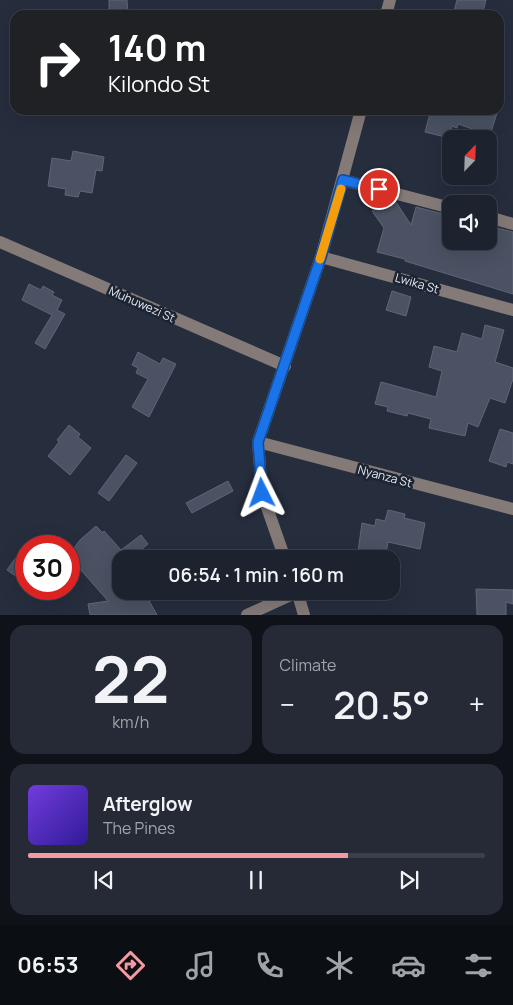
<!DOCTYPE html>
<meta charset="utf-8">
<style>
:root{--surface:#1c222e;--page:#252a36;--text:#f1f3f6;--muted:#a0a4aa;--line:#3a3f4a;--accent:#f49aa0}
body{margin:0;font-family:Manrope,sans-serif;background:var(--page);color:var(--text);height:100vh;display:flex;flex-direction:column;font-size:19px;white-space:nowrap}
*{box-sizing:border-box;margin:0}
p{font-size:16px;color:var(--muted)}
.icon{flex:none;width:28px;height:28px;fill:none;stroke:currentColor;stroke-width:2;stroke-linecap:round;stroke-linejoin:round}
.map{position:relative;height:615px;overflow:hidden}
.side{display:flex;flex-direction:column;gap:10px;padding:10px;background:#0f1319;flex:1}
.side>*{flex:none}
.hud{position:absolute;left:10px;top:10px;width:494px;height:105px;border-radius:15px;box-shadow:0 5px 20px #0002,0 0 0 1px var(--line);background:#202124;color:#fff;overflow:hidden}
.needle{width:32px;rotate:23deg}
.fabs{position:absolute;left:442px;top:130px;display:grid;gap:10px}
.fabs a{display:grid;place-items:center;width:55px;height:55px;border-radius:10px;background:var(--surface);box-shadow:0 5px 20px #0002,0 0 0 1px var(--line);font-size:25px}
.speed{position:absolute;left:15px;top:535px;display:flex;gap:10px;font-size:25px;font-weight:700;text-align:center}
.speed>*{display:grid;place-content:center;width:65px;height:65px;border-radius:50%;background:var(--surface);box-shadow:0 5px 20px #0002,0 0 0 1px var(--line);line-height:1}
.speed .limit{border:8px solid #d22;background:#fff;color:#111}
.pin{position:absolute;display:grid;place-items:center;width:42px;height:42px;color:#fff;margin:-21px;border:2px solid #fff;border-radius:50%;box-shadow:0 1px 5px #0007}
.me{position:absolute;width:55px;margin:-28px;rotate:357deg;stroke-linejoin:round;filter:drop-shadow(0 0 4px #0008)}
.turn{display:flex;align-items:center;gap:18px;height:105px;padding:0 15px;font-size:22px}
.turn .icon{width:65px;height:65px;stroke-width:2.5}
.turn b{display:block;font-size:35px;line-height:42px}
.big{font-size:38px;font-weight:600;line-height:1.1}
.side .card{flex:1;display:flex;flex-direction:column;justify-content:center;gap:8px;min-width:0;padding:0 18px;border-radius:15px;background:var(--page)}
.side .dial{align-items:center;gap:0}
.dial b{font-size:65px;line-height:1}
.song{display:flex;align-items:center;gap:15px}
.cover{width:60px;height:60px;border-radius:8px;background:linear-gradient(135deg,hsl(260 70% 55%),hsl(250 70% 35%))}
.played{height:5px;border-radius:2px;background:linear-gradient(90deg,var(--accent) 70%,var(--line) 70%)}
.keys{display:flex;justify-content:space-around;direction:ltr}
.heat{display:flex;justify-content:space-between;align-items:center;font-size:28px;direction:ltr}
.side .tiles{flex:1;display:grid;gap:10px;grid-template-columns:1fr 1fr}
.card:last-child{grid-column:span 2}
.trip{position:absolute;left:112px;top:550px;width:288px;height:50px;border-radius:15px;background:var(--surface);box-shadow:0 5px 20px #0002,0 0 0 1px var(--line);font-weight:600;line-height:50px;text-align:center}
.menu{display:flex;height:80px;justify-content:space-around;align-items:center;background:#0b0e12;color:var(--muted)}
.menu .icon{width:35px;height:35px}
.menu .selected{color:var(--accent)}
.menu b{font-size:22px;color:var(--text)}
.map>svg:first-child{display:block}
</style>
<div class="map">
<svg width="513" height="615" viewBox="0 0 513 615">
<rect width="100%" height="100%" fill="#262d3d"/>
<path fill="#4a5263" stroke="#5e6678" d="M109 0H127L128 15H109Z
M457 0H486L482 15H453Z
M431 110H498L490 135 458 124 457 128 452 126 449 138 425 132Z
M73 151 104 157 102 171 96 170 92 193 80 191 78 197 65 195 66 189 48 186 52 158 71 161Z
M389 200 396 202 411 225 416 207 451 216V241H478L489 244V226L513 232V294L405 261V259L377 252 384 228 372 211Z
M29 284 41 290 43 286 54 292 52 295 62 300 57 310 65 314 45 349 35 343 52 315 22 300Z
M392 291 411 297 406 316 386 310Z
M485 325 504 330 495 362 513 368V379L505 403 490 398 478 427 468 423 465 436 429 428 431 419 408 413 407 416 387 411 388 407 375 404 381 382 436 397 442 371 429 367 434 346 457 352 462 333 482 339Z
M138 352 160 364 163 358 176 364 149 417 132 407 148 379 136 373 138 368 132 365Z
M69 425 80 434 78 437 91 448 70 475 48 456 59 442 57 440Z
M500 429 513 433V464L507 462 506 467 489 461Z
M126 455 137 463 109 501 98 493Z
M228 481 233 491 192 513 186 503Z
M388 510 405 514 404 518 425 523 420 549 388 542 385 559H357L362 523 375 526 376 519 385 521Z
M96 526 103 533 104 531 121 550 141 535 148 544 130 559H121V591H137L144 599 147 597 157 615H90L88 604 108 601 80 569 77 572 69 565V555L80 540Z
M17 556 26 563V583L7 570Z
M476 589 513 590V604L506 602V615H477Z"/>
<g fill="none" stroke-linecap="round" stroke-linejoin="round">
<path stroke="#847a77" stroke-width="12" d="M386 15 390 0
M343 180 451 208
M489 217 513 224
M0 242 285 366
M321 257 513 310
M258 442 513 509
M285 559 262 493 258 442 321 257 361 110
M297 591 304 615
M247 615 297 592"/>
</g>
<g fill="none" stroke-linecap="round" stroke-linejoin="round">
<g stroke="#114b97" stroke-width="12">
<path id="route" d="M262 493 258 442 321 257 343 180 379 189"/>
</g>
<use href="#route" stroke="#1a73e8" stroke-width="9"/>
<path stroke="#f59e0b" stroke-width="9" d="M320 259 341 189"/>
</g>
<g text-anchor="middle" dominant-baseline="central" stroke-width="5" stroke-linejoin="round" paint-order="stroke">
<g font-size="12" fill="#e3e8f2" stroke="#1c2432">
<text transform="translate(417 283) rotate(16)">Lwika St</text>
<text transform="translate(142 304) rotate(24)">Muhuwezi St</text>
<text transform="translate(385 476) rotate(15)">Nyanza St</text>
</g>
</g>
</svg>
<div class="fabs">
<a><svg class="needle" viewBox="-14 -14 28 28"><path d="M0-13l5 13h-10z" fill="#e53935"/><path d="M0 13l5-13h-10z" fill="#a0a4aa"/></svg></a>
<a><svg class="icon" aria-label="sound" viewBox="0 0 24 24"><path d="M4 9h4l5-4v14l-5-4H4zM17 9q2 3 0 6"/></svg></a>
</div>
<div class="speed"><div class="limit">30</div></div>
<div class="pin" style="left:379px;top:189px;background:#d93025"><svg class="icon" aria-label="arrive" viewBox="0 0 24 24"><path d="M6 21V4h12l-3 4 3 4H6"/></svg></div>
<svg class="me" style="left:262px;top:493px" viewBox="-20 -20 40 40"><path d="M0-17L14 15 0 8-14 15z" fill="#1a73e8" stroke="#fff" stroke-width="4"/></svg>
<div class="trip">06:54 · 1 min · 160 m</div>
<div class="hud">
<div class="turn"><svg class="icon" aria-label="right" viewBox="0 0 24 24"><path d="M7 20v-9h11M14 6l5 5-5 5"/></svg><div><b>140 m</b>Kilondo St</div></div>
</div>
</div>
<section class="side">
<div class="tiles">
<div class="card dial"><b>22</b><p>km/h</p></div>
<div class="card"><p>Climate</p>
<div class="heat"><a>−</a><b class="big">20.5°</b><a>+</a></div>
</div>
<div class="card">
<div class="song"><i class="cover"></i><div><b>Afterglow</b><p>The Pines</p></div></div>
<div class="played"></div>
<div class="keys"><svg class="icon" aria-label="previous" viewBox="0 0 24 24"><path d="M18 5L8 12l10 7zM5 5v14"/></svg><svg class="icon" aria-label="pause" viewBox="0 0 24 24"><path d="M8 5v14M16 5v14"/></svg><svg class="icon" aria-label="next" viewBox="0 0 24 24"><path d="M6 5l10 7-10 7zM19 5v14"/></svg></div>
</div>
</div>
</section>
<nav class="menu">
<b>06:53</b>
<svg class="icon selected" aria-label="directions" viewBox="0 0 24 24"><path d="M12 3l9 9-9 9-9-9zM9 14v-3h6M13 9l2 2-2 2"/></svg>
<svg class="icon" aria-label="music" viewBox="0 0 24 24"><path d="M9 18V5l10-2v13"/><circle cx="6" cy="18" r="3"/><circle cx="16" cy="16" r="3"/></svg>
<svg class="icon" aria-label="phone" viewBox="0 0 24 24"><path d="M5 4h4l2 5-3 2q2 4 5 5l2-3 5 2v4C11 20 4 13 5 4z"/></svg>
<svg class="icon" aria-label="climate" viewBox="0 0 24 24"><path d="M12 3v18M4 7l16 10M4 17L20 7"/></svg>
<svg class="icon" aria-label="car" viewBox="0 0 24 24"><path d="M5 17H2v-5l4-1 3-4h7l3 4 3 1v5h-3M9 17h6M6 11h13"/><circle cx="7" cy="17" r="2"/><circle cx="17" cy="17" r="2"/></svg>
<svg class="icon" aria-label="filters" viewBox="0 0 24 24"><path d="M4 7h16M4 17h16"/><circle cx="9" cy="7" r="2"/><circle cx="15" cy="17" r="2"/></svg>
</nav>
